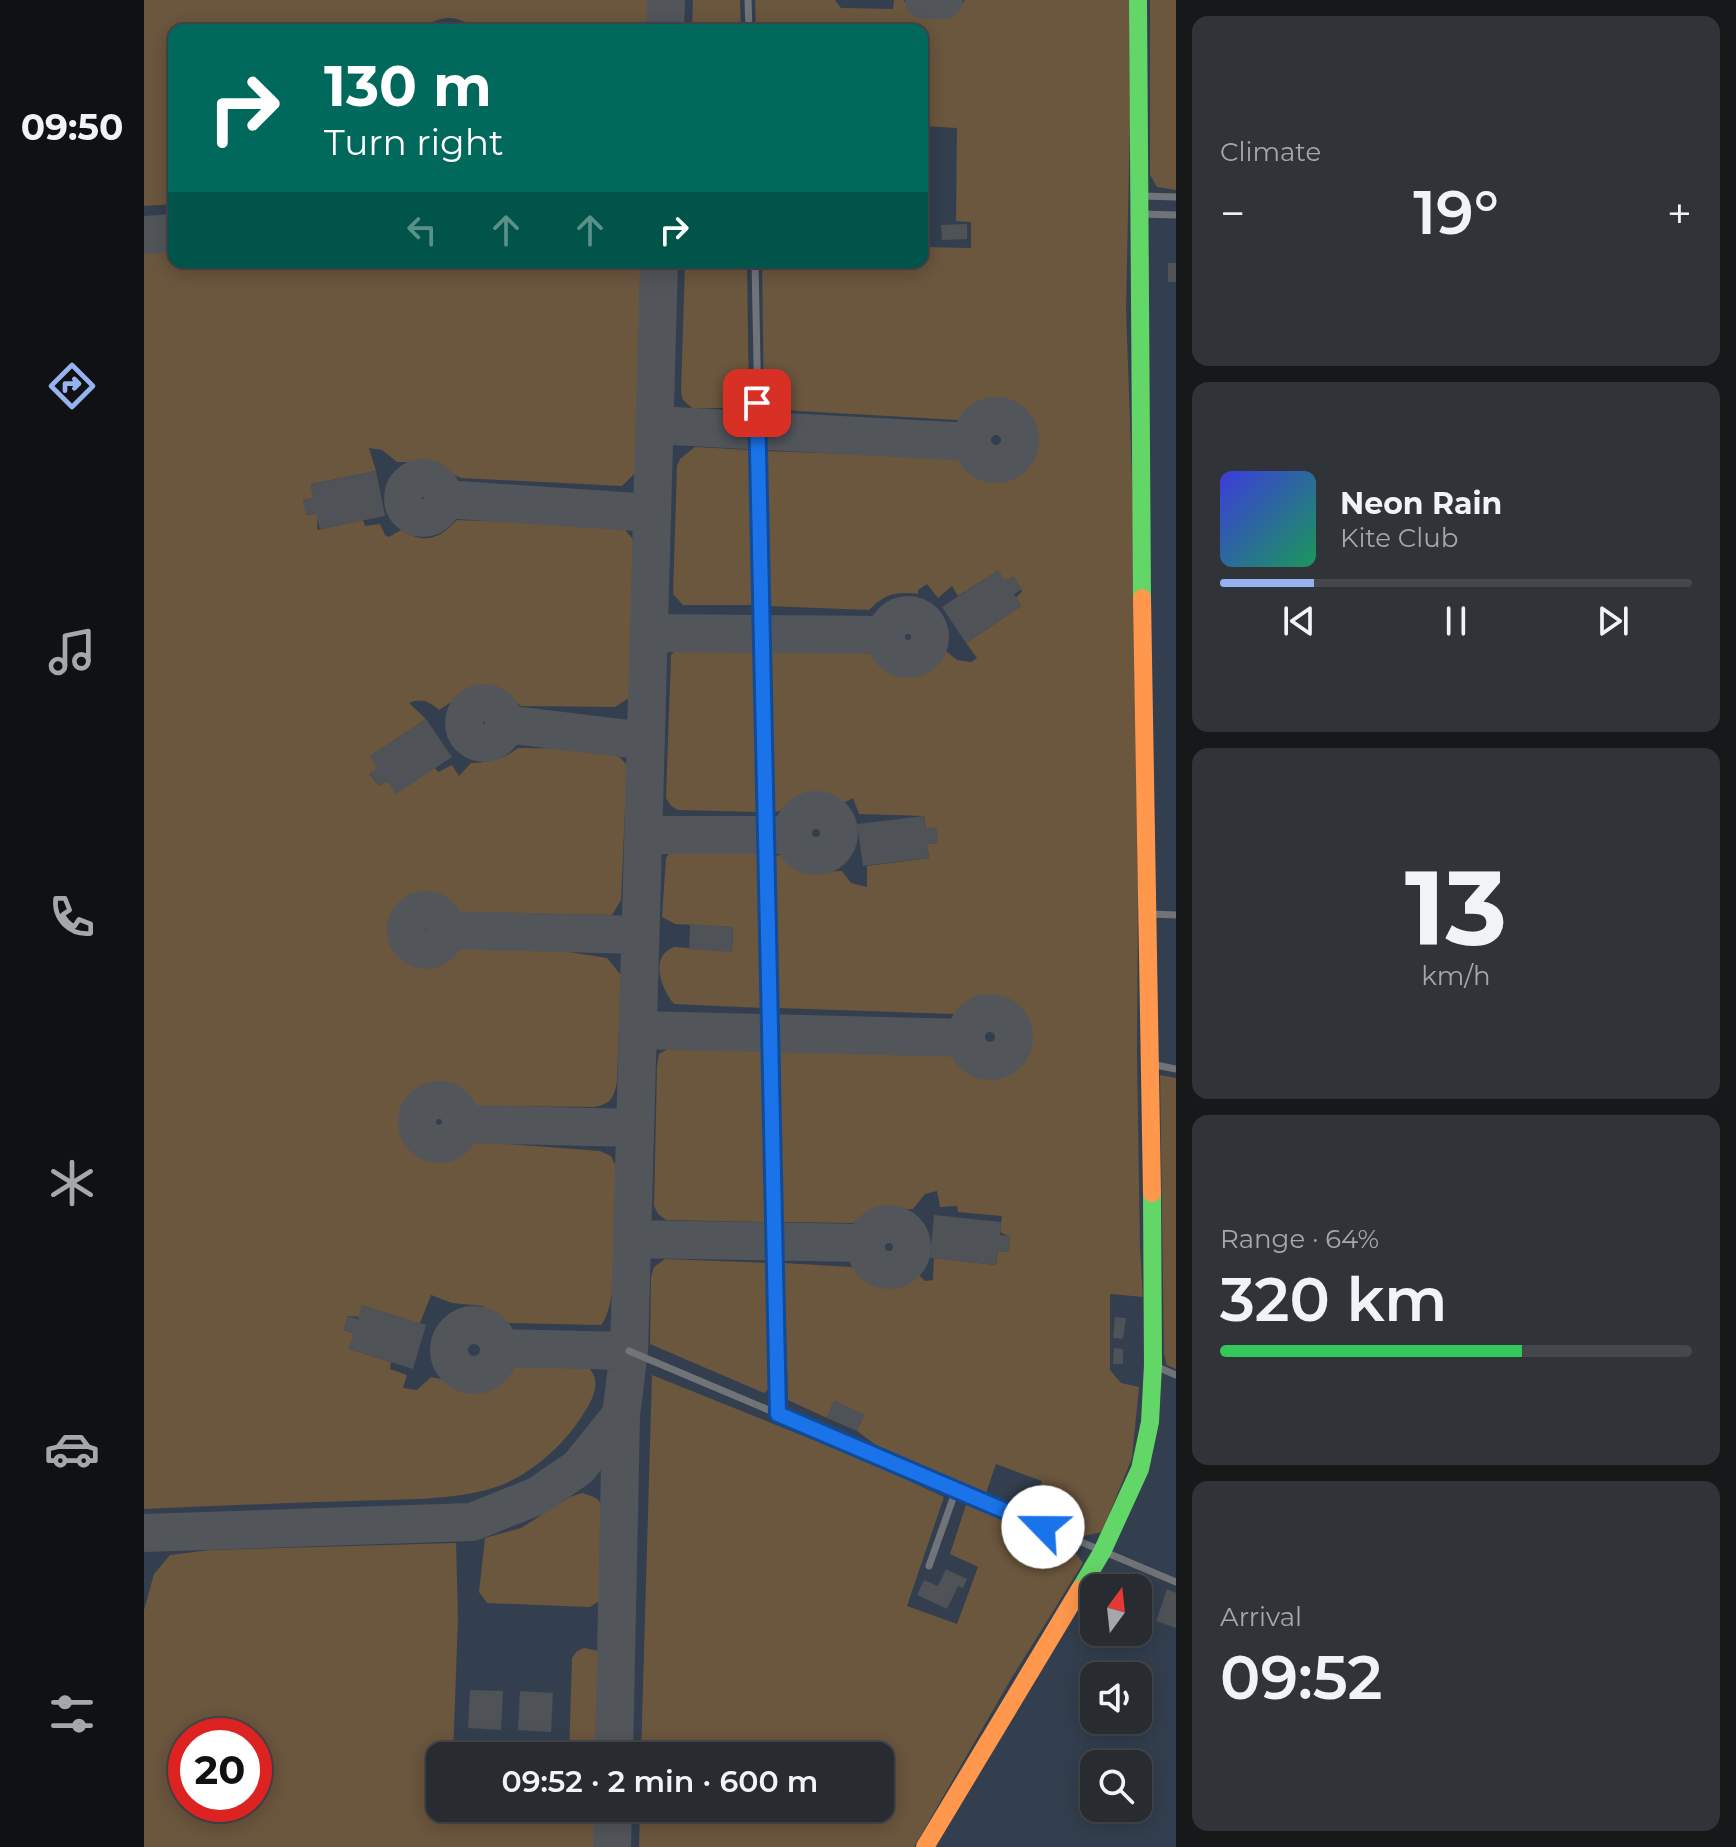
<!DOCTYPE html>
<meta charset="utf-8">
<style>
:root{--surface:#282b2f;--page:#303337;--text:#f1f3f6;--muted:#a5a7aa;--line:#44474b;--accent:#95b2f1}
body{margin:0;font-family:Montserrat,sans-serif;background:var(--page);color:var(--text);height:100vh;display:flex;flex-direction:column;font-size:30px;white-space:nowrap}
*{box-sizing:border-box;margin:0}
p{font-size:26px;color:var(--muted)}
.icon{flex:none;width:44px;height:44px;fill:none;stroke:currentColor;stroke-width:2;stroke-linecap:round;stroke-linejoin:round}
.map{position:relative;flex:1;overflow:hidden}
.side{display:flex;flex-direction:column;gap:16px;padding:16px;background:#16181a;width:560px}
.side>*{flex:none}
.banner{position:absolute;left:24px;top:24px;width:760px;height:244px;border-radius:16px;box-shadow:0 4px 20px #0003,0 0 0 2px var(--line);background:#00695c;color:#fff;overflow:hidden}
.needle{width:52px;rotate:15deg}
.controls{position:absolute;left:936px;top:1574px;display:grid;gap:16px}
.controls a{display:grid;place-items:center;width:72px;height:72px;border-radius:16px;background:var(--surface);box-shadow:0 4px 20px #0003,0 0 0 2px var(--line);font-size:40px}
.speed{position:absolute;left:24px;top:1718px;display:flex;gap:16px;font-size:40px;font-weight:700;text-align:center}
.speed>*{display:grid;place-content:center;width:104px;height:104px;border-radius:50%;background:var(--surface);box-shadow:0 4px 20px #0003,0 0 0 2px var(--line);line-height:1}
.speed .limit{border:12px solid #d22;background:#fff;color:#111}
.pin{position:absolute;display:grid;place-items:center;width:68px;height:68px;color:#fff;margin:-34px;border-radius:16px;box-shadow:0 4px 12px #0006}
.me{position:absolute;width:88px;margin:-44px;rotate:293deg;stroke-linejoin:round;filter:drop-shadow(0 0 6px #0008)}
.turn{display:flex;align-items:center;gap:28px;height:168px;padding:0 24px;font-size:36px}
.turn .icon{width:104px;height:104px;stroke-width:2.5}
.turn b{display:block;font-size:56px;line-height:68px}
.lanes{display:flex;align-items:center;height:76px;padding:0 24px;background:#0003;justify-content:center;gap:40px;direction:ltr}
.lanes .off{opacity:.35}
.big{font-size:60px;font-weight:600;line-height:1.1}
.side .widget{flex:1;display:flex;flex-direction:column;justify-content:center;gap:12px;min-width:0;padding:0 28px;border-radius:16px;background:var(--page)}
.side .dial{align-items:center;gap:0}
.dial b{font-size:104px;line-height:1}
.song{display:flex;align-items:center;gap:24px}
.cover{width:96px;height:96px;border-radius:12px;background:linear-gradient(135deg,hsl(240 70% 55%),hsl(150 70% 35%))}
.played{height:8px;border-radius:4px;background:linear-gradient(90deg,var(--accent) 20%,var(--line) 20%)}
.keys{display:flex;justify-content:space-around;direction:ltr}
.heat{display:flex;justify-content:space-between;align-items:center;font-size:44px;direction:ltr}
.charge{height:12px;border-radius:6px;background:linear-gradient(90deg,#34c759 64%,var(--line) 0)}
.trip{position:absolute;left:282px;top:1742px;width:468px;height:80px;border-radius:16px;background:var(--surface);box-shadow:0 4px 20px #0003,0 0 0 2px var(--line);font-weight:600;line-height:80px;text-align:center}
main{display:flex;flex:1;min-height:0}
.tab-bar{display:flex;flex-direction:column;width:144px;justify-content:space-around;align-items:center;background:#101113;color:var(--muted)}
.tab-bar .icon{width:56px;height:56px}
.tab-bar .current{color:var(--accent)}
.tab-bar b{font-size:36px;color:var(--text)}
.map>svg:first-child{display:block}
</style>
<main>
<nav class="tab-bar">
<b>09:50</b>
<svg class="icon current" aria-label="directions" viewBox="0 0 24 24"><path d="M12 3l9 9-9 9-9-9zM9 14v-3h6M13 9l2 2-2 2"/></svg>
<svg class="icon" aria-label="music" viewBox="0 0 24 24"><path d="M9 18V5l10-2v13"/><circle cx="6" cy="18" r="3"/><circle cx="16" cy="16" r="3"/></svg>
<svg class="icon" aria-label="phone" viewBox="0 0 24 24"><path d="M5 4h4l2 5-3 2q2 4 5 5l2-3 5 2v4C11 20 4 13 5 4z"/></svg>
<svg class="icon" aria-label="climate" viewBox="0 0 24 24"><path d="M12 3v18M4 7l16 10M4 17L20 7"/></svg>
<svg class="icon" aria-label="car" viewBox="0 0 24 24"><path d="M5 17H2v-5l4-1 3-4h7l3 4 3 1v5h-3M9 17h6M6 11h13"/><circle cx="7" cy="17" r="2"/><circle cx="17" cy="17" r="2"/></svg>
<svg class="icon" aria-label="filters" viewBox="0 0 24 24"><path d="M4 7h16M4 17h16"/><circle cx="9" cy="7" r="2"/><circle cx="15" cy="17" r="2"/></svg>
</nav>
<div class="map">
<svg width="1032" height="1847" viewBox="0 0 1032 1847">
<rect width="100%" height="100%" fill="#35393f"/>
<path fill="#333f4e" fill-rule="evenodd" d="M0 0H1032V1847H0ZM30 30H778V262H30ZM950 1588H994V1632H950ZM950 1676H994V1720H950ZM42 1736H110V1804H42ZM296 1756H736V1808H296ZM950 1764H994V1808H950Z"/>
<path fill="#6b563e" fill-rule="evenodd" d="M0 0H508L507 30H332C313 13 296 15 276 30H30V204L0 206Z
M549 0H596L597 30H548Z
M611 0H691L697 8 749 9 750 0H759C775 17 806 21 821 0H985L986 121 982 309 989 504 994 888 993 1053 996 1247 999 1297 966 1294V1370L977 1383 995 1387 988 1458 958 1532 940 1536 886 1510 898 1481 852 1464 842 1493 732 1445 713 1431 720 1415 690 1401 683 1418 644 1400 640 1263 708 1267 727 1283 741 1286 761 1283 774 1274 781 1281 789 1280 790 1258 852 1265 854 1251 864 1252 866 1237 856 1232 858 1216 814 1212 813 1206 796 1207 793 1191 781 1194 769 1209H742L725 1213 710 1223 638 1222 636 1050 815 1055C835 1075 869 1075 877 1043L882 1042 881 1029 875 1028C869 991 836 999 815 1019L810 1014 634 1008 631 856 642 854 647 866 673 872 698 871 707 883 723 887V866L785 858 783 844 793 843 792 828 782 829 780 816 715 814 709 798 697 804C683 795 667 789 651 799 642 805 640 811 628 813L625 650 724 652 746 669 759 670 782 664 802 651 813 660 827 662 833 658 822 643 877 606 872 598 878 591 869 577 861 581 853 571 814 596 808 586 794 598 783 584 774 590V594C752 591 741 594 725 610L624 606 621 451 821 458C826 462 833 468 838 470 858 478 875 462 882 446H887L886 431 880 430C879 410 860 399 841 406 832 409 826 418 821 425L815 424 814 420 620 409 618 262H778V247L827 248V222L812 221 813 128 778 126V30H612Z
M1006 0H1032V190L1013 187 1006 175Z
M30 251V262H499L500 265 491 473 478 486 317 478 283 462H253L238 450 225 448 232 471 167 484 169 498 159 500 163 515 174 513 173 530 219 520 221 526 236 524 241 535 245 537 257 530C281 544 294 540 313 520L478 526 491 542 485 698 471 707 377 706 361 692 351 688 338 687 321 693 295 710C285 701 277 698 265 703L282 719 227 756 234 768 226 774 235 786 243 781 291 768 294 772 308 765 315 776 327 763C346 762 358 760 374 748L468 749 483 765 477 900 468 915 312 912 291 896 278 894 265 900 254 913 251 922 247 923V937L252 938 254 951C274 968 293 966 310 947L425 952 463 958 477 975 473 1081C470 1098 467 1104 450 1107L325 1106 305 1091 292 1089 278 1093 268 1103 263 1115H259L258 1130 263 1131C277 1165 299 1163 325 1141L456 1151 467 1156 472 1167C472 1199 476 1305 457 1325L360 1323 339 1306 308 1303 287 1295 276 1323 204 1316 200 1330 210 1334 205 1349 247 1362 246 1369 263 1375 259 1388 273 1390 287 1377C318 1383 332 1388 357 1365L446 1369C457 1382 449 1399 440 1413 419 1447 382 1480 342 1490 299 1501 252 1499 208 1501 139 1503 69 1506 0 1509V253Z
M541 262H603L605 408H548L539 400 537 392Z
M551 447 608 450 610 605H539L529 594 533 466 536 459Z
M539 645 611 648 615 812 534 810 527 806 522 798 527 655Z
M536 850 616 852 619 1008 530 1004C517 989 505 956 530 947L588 951 589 927 531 924 518 917 522 858 527 851Z
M531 1045 620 1049 624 1222 522 1220 514 1214 510 1206 513 1067 515 1054Z
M1016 1075 1032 1078V1369L1023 1365 1020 1354Z
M521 1259 624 1263 627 1387 620 1393 506 1344 507 1277 510 1267Z
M508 1375 724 1462 800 1497 763 1606 813 1624 834 1567 806 1554 822 1505 928 1548 939 1563 867 1679 770 1847H495L496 1808H736V1756H497Z
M438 1493C447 1496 455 1497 459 1507 465 1525 459 1573 459 1594L455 1601 446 1607 343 1603 335 1592 341 1538 377 1528 426 1497Z
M312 1543 314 1618 309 1756H296V1808L435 1813 446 1816 454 1823V1847H0V1610L10 1574 26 1555 66 1550ZM42 1736H110V1804H42Z
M440 1648 455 1651 458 1662 454 1756H425L428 1658 433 1651Z"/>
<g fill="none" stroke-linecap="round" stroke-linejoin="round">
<path stroke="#52565b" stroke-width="38" d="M780 0H800
M521 30 522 0
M0 235 30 233
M828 440a24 24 0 1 1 48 0a24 24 0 1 1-48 0Z
M511 425 827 442
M259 498a20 20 0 1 1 40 0a20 20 0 1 1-40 0Z
M299 499 508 513
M742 637a22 22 0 1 1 44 0a22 22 0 1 1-44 0Z
M505 633 742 635
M320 723a20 20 0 1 1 40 0a20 20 0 1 1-40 0Z
M360 724 502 741
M649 833a23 23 0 1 1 46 0a23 23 0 1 1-46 0Z
M499 835H649
M262 930a20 20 0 1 1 40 0a20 20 0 1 1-40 0Z
M301 930 496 935
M822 1037a24 24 0 1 1 48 0a24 24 0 1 1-48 0Z
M494 1030 822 1038
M273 1122a22 22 0 1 1 44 0a22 22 0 1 1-44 0Z
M317 1124 491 1128
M722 1247a23 23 0 1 1 46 0a23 23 0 1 1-46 0Z
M488 1239 722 1243
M305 1350a25 25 0 1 1 50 0a25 25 0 1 1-50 0Z
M355 1348 485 1351
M0 1533 328 1522 393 1496 434 1468 477 1415
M470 1756 477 1415 485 1351 515 262
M468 1847 469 1808"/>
</g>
<path fill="#4f5257" d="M823 224V239L798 240 797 225Z
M1024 263H1032V282H1024Z
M232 471 241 516 176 529 172 513 162 515 159 500 169 498 167 484Z
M854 570 861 581 870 576 878 589 870 594 877 606 822 643 798 607Z
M282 719 308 757 252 794 243 781 235 786 226 773 234 768 226 756Z
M780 816 782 829 792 827 794 843 783 844 785 858 719 866 713 824Z
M546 924 589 927 588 952 545 949Z
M790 1215 857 1222 856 1235 866 1236 864 1252 854 1251 852 1265 786 1258Z
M218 1305 282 1325 269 1369 205 1349 210 1334 200 1330 204 1316 214 1319Z
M971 1317 982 1318 979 1339 969 1338Z
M970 1348 979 1349V1364H969Z
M690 1401 720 1415 713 1431 683 1418Z
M802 1569 823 1579 819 1588 814 1586 803 1609 773 1595 780 1580 794 1586Z
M1023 1589 1032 1593V1628L1012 1621Z
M326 1690 359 1691 357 1730 324 1728Z
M376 1691 409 1693 407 1732 374 1730Z"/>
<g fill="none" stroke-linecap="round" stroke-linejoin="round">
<path stroke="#707479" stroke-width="7" d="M604 0 605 30
M997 196 1032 197
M997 214 1032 215
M611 262 634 1414
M1006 914 1032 915
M1007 1064 1032 1069
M485 1351 1032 1582
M1011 1366 1032 1375
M785 1566 812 1490"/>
<path stroke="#63d668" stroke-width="18" d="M994 0 998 598
M936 1589 958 1552 996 1469 1006 1422 1009 1365 1008 1193"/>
<path stroke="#ff974d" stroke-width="18" d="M998 598 1008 1193
M781 1847 936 1589"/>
</g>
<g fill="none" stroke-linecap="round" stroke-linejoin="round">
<g stroke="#114b97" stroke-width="20">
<path id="route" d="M613 403 634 1414 899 1527"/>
</g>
<use href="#route" stroke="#1a73e8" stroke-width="14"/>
</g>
</svg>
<div class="controls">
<a><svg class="needle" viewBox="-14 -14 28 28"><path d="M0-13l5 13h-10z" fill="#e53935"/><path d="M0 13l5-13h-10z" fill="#a5a7aa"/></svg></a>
<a><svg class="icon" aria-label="sound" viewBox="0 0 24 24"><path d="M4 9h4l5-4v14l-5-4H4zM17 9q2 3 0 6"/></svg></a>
<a><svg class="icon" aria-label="search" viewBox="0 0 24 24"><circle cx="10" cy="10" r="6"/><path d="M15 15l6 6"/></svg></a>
</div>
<div class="speed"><div class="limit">20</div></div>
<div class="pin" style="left:613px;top:403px;background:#d93025"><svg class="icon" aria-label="arrive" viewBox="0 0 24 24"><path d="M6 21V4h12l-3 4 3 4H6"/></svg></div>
<svg class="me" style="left:899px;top:1527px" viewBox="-20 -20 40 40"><circle r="19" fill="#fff"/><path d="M0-13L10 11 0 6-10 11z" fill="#1a73e8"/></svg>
<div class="trip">09:52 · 2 min · 600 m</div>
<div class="banner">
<div class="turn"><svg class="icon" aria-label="right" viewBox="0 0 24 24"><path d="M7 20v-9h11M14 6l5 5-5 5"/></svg><div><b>130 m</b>Turn right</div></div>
<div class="lanes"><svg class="icon off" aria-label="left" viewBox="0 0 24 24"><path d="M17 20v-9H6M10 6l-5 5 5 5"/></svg><svg class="icon off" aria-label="ahead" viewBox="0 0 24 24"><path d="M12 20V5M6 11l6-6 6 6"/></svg><svg class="icon off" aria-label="ahead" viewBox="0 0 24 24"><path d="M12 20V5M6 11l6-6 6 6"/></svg><svg class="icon" aria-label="right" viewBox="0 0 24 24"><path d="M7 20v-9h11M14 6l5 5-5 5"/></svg></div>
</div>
</div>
<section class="side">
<div class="widget"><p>Climate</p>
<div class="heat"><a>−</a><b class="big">19°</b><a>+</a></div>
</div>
<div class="widget">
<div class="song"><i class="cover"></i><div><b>Neon Rain</b><p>Kite Club</p></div></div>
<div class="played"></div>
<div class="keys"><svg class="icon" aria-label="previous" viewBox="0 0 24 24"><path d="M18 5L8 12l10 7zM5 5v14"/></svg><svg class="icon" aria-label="pause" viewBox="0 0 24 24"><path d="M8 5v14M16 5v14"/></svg><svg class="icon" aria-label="next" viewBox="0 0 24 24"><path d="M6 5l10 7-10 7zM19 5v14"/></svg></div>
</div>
<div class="widget dial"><b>13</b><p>km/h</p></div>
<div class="widget"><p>Range · 64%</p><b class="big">320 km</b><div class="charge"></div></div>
<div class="widget"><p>Arrival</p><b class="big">09:52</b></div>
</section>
</main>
